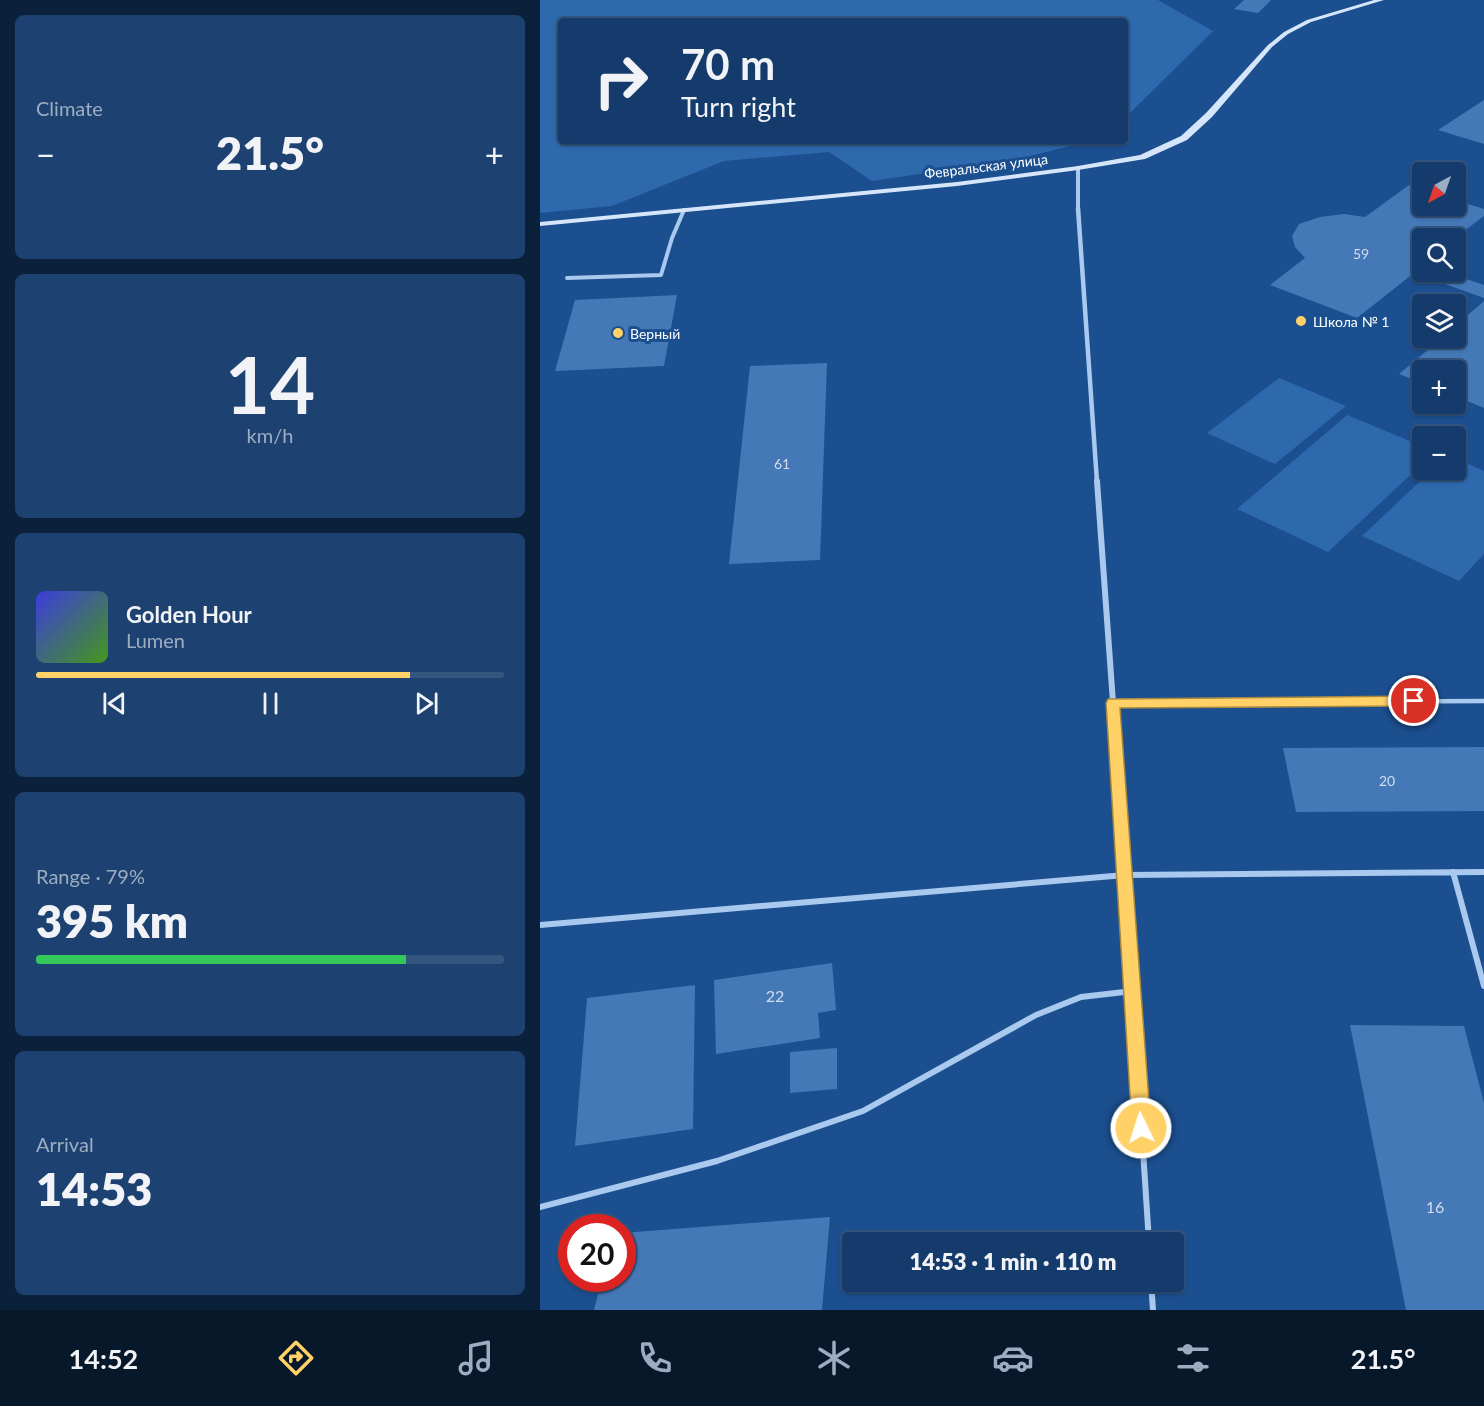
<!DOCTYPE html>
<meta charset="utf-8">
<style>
:root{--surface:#143b6b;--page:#1d4271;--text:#f1f3f6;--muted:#9dadc1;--line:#33557e;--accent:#ffd166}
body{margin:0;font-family:Lato,sans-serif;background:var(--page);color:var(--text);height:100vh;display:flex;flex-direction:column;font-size:22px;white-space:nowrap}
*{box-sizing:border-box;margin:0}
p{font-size:20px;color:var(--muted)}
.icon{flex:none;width:33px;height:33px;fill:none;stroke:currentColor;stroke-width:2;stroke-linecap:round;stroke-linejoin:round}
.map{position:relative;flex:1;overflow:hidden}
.panel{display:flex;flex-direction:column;gap:15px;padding:15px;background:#0b203b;width:540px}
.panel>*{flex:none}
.hud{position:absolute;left:18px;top:18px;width:570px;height:126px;border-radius:6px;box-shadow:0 2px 4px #0004,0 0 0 2px var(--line);background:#143b6b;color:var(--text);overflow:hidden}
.needle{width:39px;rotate:220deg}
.controls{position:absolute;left:872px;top:162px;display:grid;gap:12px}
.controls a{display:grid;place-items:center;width:54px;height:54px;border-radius:6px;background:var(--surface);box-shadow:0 2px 4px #0004,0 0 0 2px var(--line);font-size:30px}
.speed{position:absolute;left:18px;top:1214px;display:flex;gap:12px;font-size:30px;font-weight:700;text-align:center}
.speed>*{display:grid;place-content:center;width:78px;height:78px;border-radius:50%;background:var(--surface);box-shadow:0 2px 4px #0004,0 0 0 2px var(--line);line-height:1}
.speed .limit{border:9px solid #d22;background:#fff;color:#111}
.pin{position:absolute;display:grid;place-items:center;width:51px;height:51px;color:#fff;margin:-26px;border:3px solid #fff;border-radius:50%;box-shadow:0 2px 6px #0007}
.me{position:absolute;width:66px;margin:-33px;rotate:356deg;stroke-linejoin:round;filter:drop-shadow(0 0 4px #0008)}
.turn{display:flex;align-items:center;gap:21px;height:126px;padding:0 24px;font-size:27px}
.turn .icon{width:78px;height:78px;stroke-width:2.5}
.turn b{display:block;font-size:42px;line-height:51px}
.big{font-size:45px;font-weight:800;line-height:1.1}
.panel .card{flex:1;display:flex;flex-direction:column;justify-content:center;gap:9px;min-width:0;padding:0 21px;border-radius:9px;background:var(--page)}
.panel .dial{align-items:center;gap:0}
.dial b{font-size:78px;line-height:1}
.song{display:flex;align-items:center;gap:18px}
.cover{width:72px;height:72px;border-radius:9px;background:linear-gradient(135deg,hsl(240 70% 55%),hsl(100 70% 35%))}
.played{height:6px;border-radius:3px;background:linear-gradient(90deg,var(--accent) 80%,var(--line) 80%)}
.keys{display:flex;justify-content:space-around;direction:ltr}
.heat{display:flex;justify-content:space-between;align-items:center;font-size:33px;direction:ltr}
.charge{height:9px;border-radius:4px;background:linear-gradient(90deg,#34c759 79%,var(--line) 0)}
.trip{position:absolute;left:302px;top:1232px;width:342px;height:60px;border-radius:6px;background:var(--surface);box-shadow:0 2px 4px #0004,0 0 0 2px var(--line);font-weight:800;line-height:60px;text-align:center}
.menu{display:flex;height:96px;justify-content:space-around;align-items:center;background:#08182b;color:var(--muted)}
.menu .icon{width:42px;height:42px}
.menu .active{color:var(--accent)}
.menu b{font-size:27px;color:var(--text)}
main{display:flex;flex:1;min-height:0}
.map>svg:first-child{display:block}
</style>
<main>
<section class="panel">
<div class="card"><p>Climate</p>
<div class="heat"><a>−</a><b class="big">21.5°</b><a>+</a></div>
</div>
<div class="card dial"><b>14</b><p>km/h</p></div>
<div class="card">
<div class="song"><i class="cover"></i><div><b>Golden Hour</b><p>Lumen</p></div></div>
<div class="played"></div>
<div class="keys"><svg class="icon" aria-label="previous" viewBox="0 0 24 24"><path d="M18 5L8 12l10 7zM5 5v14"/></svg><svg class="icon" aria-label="pause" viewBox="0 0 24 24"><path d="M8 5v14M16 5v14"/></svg><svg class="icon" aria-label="next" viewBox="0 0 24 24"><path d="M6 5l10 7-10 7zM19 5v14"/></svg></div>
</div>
<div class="card"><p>Range · 79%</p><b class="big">395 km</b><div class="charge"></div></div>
<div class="card"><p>Arrival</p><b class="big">14:53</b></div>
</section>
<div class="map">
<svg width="944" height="1310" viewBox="0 0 944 1310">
<rect width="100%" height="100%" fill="#1b4f8f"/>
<path fill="#2e69ad" d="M0 0H618L673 31 585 118V21H21V141H550L474 160 332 181 289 152 184 161 72 206 0 213Z
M739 378 806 406 735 464 667 433Z
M807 415 882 446V464L788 552 697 509Z
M915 458 944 471V554L919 581 822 536 892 470H915Z"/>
<path fill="#4478b7" d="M704 0H731L718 13 694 9Z
M944 100V144L898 130Z
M869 185 882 189V206H915V200L944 209V216L915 238H882V272H905L944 285V298L874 273 817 318 730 285 765 258 755 247 752 236 759 224 780 217 804 214 825 217Z
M137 295 124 366 15 371 35 300Z
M944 301V408L915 396V370H882V383L859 374 902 338H915V326Z
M287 363 280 560 189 564 210 366Z
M944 747V811L756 812 743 748Z
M292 963 296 1010 278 1013 280 1038 176 1054 174 980Z
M155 985 153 1129 35 1146 47 998Z
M810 1025 924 1026 944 1103V1310H866Z
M297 1048V1089L250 1093V1052Z
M290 1217 282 1310H54L62 1278H82V1233Z"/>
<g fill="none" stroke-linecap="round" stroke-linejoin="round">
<path stroke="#a9c9ee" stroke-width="4" d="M27 278 121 275 132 238 144 210"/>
<path stroke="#a9c9ee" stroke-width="4.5" d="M573 703 944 701"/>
<path stroke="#a9c9ee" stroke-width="6" d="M913 872 944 986
M585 875 609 1242
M0 925 585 875 944 872
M0 1207 177 1161 323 1111 496 1015 541 997 593 991
M611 1281 613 1310"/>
<path stroke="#a9c9ee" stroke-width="4" d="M538 168V209"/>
<path stroke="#a9c9ee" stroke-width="4.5" d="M538 208 557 482"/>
<path stroke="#a9c9ee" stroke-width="6" d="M557 481 583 841"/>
<path stroke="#a9c9ee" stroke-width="8" d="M582 839 585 875"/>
<path fill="#d6e6fa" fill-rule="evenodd" d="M834 0H844L771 22 748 34 732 47 672 117 647 140 605 159 538 170 417 186 0 226V222L417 182 538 166 600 155 641 136 666 113 728 45 744 32 767 20Z"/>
</g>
<path fill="#ffd166" stroke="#a68842" stroke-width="1.5" d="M874 696 881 701 874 706 580 708 611 1128 608 1134 601 1136 595 1134 592 1128 566 703 568 699Z"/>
<g fill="#ffd166" stroke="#1b4f8f" stroke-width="2">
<circle cx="761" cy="321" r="6"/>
<circle cx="78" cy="333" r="6"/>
</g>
<g text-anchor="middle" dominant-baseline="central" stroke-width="6" stroke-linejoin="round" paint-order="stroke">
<g font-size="14" fill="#fff" stroke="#1b4f8f">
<text transform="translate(446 166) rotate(-7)">Февральская улица</text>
</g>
<g font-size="14" fill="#d0dded">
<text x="821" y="253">59</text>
<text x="242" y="463">61</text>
<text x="847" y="780">20</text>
</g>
<g font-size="14" fill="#fff" stroke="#1b4f8f" text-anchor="start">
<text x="773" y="321">Школа № 1</text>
<text x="90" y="333">Верный</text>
</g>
<g font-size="16" fill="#d0dded">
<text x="235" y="995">22</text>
<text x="895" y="1206">16</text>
</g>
</g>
</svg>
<div class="controls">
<a><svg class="needle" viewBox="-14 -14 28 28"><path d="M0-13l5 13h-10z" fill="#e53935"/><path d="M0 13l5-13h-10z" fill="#9dadc1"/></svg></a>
<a><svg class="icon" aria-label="search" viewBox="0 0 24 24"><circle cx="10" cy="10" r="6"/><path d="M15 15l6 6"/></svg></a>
<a><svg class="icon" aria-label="layers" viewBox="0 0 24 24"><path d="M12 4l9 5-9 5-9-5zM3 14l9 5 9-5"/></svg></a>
<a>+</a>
<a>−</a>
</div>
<div class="speed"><div class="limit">20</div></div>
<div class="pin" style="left:874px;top:701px;background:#d93025"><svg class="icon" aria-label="arrive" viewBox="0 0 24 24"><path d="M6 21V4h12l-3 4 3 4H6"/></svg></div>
<svg class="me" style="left:601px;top:1128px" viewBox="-20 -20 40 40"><circle r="17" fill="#ffd166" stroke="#fff" stroke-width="3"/><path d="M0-11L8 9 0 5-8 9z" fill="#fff"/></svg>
<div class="trip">14:53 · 1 min · 110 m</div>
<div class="hud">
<div class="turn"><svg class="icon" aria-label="right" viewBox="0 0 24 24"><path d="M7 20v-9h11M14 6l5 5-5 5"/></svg><div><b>70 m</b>Turn right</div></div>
</div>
</div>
</main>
<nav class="menu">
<b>14:52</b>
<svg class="icon active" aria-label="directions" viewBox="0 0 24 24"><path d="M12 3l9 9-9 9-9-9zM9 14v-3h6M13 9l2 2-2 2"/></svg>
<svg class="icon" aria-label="music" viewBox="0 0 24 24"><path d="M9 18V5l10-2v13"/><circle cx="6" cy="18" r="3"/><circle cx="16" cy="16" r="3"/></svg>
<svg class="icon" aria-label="phone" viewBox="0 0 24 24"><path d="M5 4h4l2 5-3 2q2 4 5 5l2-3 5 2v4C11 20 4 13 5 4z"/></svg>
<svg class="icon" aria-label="climate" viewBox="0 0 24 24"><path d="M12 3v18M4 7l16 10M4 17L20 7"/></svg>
<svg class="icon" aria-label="car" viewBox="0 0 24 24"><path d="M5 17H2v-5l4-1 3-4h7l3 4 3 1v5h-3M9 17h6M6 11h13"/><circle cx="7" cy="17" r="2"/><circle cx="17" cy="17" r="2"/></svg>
<svg class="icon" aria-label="filters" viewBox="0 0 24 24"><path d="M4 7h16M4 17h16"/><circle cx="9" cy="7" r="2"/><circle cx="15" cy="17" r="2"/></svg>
<b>21.5°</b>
</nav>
